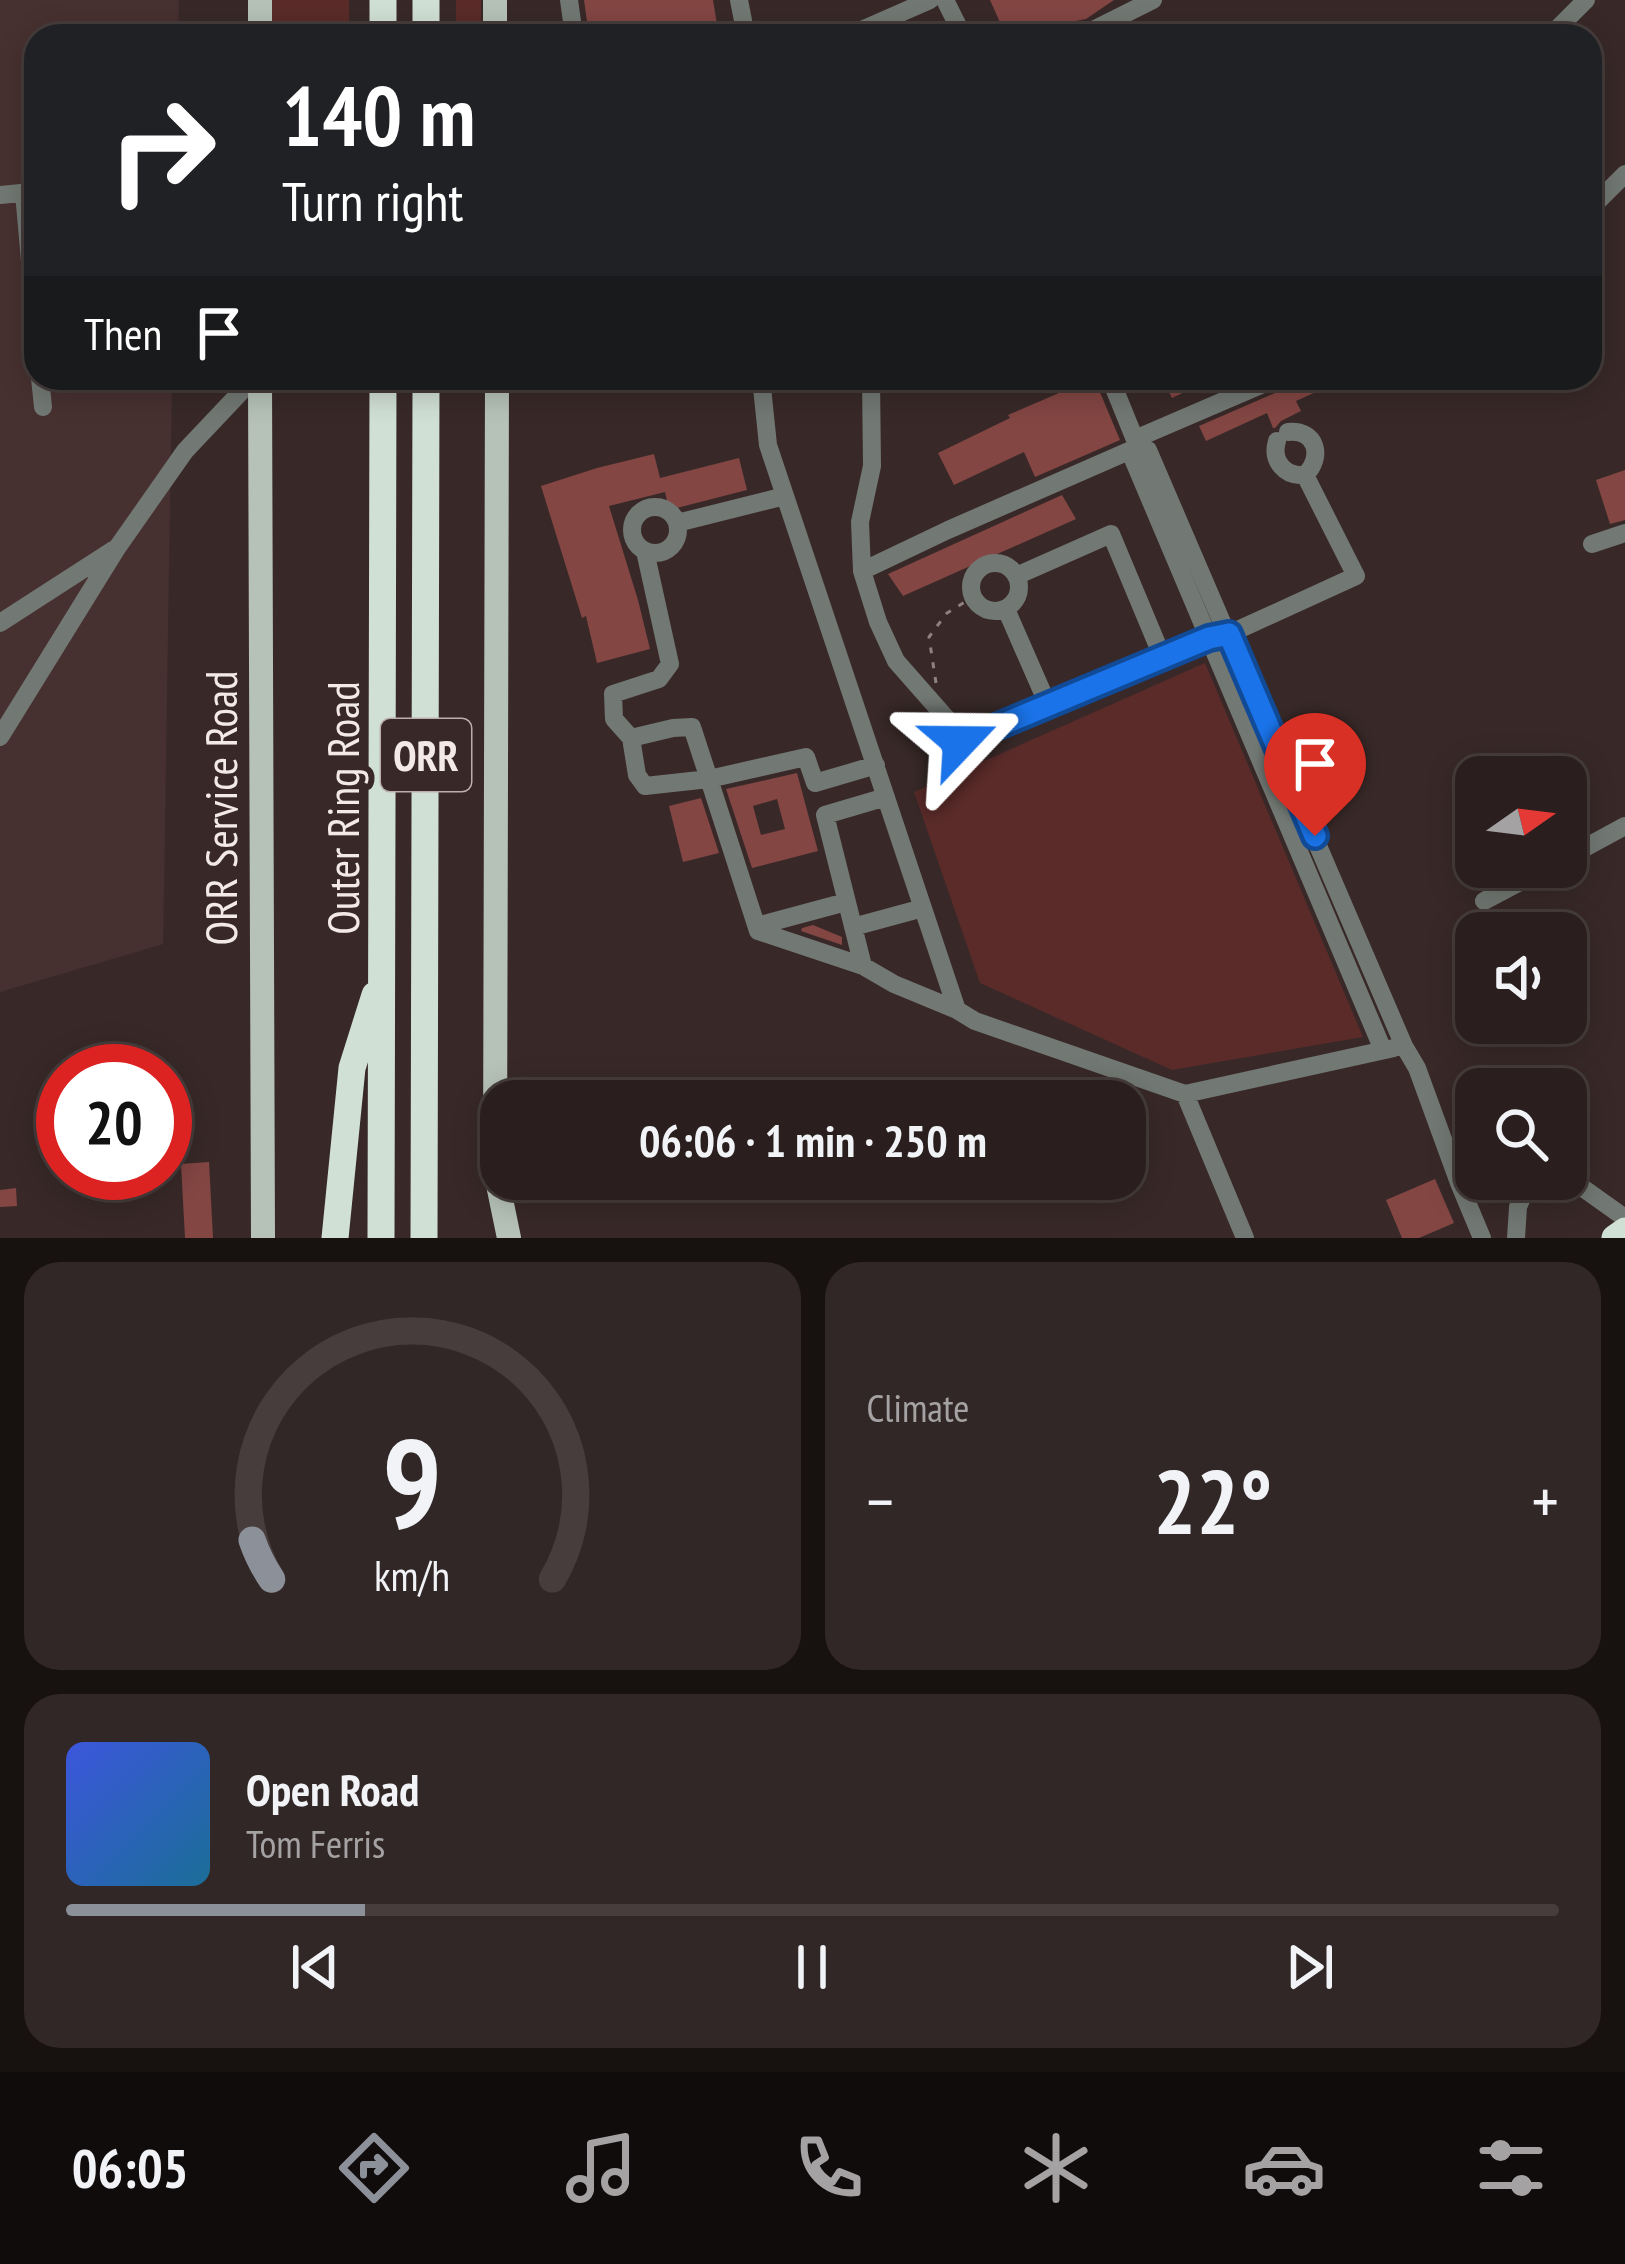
<!DOCTYPE html>
<meta charset="utf-8">
<style>
:root{--surface:#2a1f1e;--page:#322727;--text:#f1f3f6;--muted:#a5a2a4;--line:#463d3c;--accent:#8c9099}
body{margin:0;font-family:"PT Sans Narrow",sans-serif;background:var(--page);color:var(--text);height:100vh;display:flex;flex-direction:column;font-size:45px;white-space:nowrap}
*{box-sizing:border-box;margin:0}
p{font-size:39px;color:var(--muted)}
.icon{flex:none;width:66px;height:66px;fill:none;stroke:currentColor;stroke-width:2;stroke-linecap:round;stroke-linejoin:round}
.map{position:relative;height:1238px;overflow:hidden}
.details{display:flex;flex-direction:column;gap:24px;padding:24px;background:#171110;flex:1}
.details>*{flex:none}
.hud{position:absolute;left:24px;top:24px;width:1578px;height:366px;border-radius:36px;box-shadow:0 6px 30px #0003,0 0 0 3px var(--line);background:#202124;color:#fff;overflow:hidden}
.needle{width:78px;rotate:76deg}
.fabs{position:absolute;left:1455px;top:756px;display:grid;gap:24px}
.fabs a{display:grid;place-items:center;width:132px;height:132px;border-radius:24px;background:var(--surface);box-shadow:0 6px 30px #0003,0 0 0 3px var(--line);font-size:60px}
.speed{position:absolute;left:36px;top:1044px;display:flex;gap:24px;font-size:60px;font-weight:700;text-align:center}
.speed>*{display:grid;place-content:center;width:156px;height:156px;border-radius:50%;background:var(--surface);box-shadow:0 6px 30px #0003,0 0 0 3px var(--line);line-height:1}
.speed .limit{border:18px solid #d22;background:#fff;color:#111}
.pin{position:absolute;display:grid;place-items:center;width:102px;height:102px;color:#fff;margin:-123px -51px;border-radius:50% 50% 50% 0;rotate:-45deg;box-shadow:0 0 12px #0007}
.pin .icon{rotate:45deg}
.me{position:absolute;width:132px;margin:-66px;rotate:67deg;stroke-linejoin:round;filter:drop-shadow(0 0 9px #0008)}
.turn{display:flex;align-items:center;gap:42px;height:252px;padding:0 60px;font-size:54px}
.turn .icon{width:156px;height:156px;stroke-width:2.5}
.turn b{display:block;font-size:84px;line-height:102px}
.then{display:flex;align-items:center;height:114px;padding:0 60px;background:#0003;gap:24px;font-size:45px}
.big{font-size:90px;font-weight:700;line-height:1.1}
.details .widget{flex:1;display:flex;flex-direction:column;justify-content:center;gap:18px;min-width:0;padding:0 42px;border-radius:36px;background:var(--page)}
.details .dial{align-items:center;gap:0}
.dial svg{height:312px;overflow:visible;fill:none;stroke:var(--line);stroke-width:7;stroke-linecap:round;text-anchor:middle}
.dial text{fill:var(--text);stroke:none}
.song{display:flex;align-items:center;gap:36px}
.cover{width:144px;height:144px;border-radius:18px;background:linear-gradient(135deg,hsl(230 70% 55%),hsl(200 70% 35%))}
.played{height:12px;border-radius:6px;background:linear-gradient(90deg,var(--accent) 20%,var(--line) 20%)}
.keys{display:flex;justify-content:space-around;direction:ltr}
.heat{display:flex;justify-content:space-between;align-items:center;font-size:66px;direction:ltr}
.details .tiles{flex:1;display:grid;gap:24px;grid-template-columns:1fr 1fr}
.widget:last-child{grid-column:span 2}
.trip{position:absolute;left:480px;top:1080px;width:666px;height:120px;border-radius:36px;background:var(--surface);box-shadow:0 6px 30px #0003,0 0 0 3px var(--line);font-weight:700;line-height:120px;text-align:center}
.dock{display:flex;height:192px;justify-content:space-around;align-items:center;background:#110c0c;color:var(--muted)}
.dock .icon{width:84px;height:84px}
.dock .selected{color:var(--accent)}
.dock b{font-size:54px;color:var(--text)}
.map>svg:first-child{display:block}
</style>
<div class="map">
<svg width="1625" height="1238" viewBox="0 0 1625 1238">
<rect width="100%" height="100%" fill="#382928"/>
<path fill="#473130" d="M0 0H179L178 36H36V378H172L163 944 0 992Z"/>
<path fill="#5a2b29" d="M268 0H349V36H268Z
M456 0H481V36H456Z
M1205 663 1363 1037 1172 1070 980 983 914 792Z"/>
<path fill="#834643" fill-rule="evenodd" d="M584 0H713L719 36H589Z
M990 0H1114L1086 19 1054 25 1057 31 1046 36H1006Z
M1094 378 1120 440 1035 477 1024 452 954 485 938 453 1010 418 1008 415Z
M1162 378H1214L1172 398Z
M1290 378H1347L1296 401 1301 411 1281 421 1275 428H1273L1267 413 1206 441 1199 426 1282 390 1288 385Z
M654 454 660 478 739 458 747 490 669 510 665 492 609 506 638 600 650 649 597 663 586 616 582 618 541 486 597 468Z
M1625 470V520L1610 524 1596 480Z
M1062 495 1076 519 903 596 888 574Z
M797 773 818 851 752 868 726 789ZM777 799 785 829 761 835 753 806Z
M701 798 719 853 683 862 669 806Z
M813 925 842 937V945L801 931 802 928Z
M209 1162 213 1238H185L181 1164Z
M1435 1179 1454 1223 1419 1238H1402L1386 1200Z
M16 1188 17 1206 0 1207V1190Z"/>
<g fill="none" stroke-linecap="round" stroke-linejoin="round">
<path stroke="#8e8281" stroke-width="3" stroke-dasharray="6 9" stroke-linecap="butt" d="M936 683 929 637 947 613 973 597"/>
<path stroke="#727873" stroke-width="18" d="M569 0 574 36
M739 0 746 36
M945 0 963 36
M848 36 930 0
M1081 36 1153 0
M1550 36 1586 0
M24 193 36 329
M0 195 31 192
M1590 209 1625 174
M40 378 43 407
M761 378 768 445 957 1010 975 1021 1185 1094
M871 378 872 466 860 522 862 571 878 622 896 661 947 719 960 741 1209 637 1229 634 1356 576 1305 475
M1110 378 1138 447 1133 459 1383 1050
M1135 439 1277 378
M1277 441C1271 461 1285 477 1305 475 1324 457 1316 429 1288 432
M1138 447 1148 450 1404 1046 1417 1068 1459 1183 1482 1238
M632 530a23 23 0 1 1 46 0a23 23 0 1 1-46 0Z
M677 523 785 496
M1592 544 1625 533
M645 551 670 664 659 679 613 694 614 719 631 738 673 728 692 727 709 779 806 757 815 783 876 765
M971 587a24 24 0 1 1 48 0a24 24 0 1 1-48 0Z
M862 571 948 530 1138 447
M1016 576 1111 534 1162 656
M1006 609 1048 705
M0 623 113 550
M0 737 117 548 185 451 254 378
M631 738 637 775 645 786 709 779 758 931 863 966 894 984 957 1010
M1566 858 1625 826
M1484 901 1548 867
M757 926 846 902
M853 927 923 908
M863 966 825 815 886 797
M1566 1176 1625 1218
M1245 1238 1185 1094 1394 1048
M1516 1238 1518 1207 1527 1186"/>
<path stroke="#b6c2b8" stroke-width="24" d="M260 36V0
M495 36V0
M260 378 263 1238
M497 378 495 1170 509 1238"/>
<path stroke="#d1e0d4" stroke-width="27" d="M383 0V36
M426 0V36
M335 1238 352 1068 375 995
M381 1238 383 378
M424 1238 426 378
M1615 1238 1625 1231"/>
</g>
<g fill="none" stroke-linecap="round" stroke-linejoin="round">
<g stroke="#114b97" stroke-width="30">
<path id="route" d="M960 742 1209 638 1229 634 1315 836"/>
</g>
<use href="#route" stroke="#1a73e8" stroke-width="21"/>
</g>
<g text-anchor="middle" dominant-baseline="central" stroke-width="12" stroke-linejoin="round" paint-order="stroke">
<rect fill="#382928" stroke="#bbafae" stroke-width="3" x="381" y="719" width="90" height="72" rx="9"/>
<g font-size="42" font-weight="bold" fill="#f3e9e8">
<text x="426" y="755">ORR</text>
</g>
<g font-size="45" fill="#f3e9e8" stroke="#382928">
<text transform="translate(220 808) rotate(-90)">ORR Service Road</text>
<text transform="translate(342 808) rotate(-90)">Outer Ring Road</text>
</g>
</g>
</svg>
<div class="fabs">
<a><svg class="needle" viewBox="-14 -14 28 28"><path d="M0-13l5 13h-10z" fill="#e53935"/><path d="M0 13l5-13h-10z" fill="#a5a2a4"/></svg></a>
<a><svg class="icon" aria-label="sound" viewBox="0 0 24 24"><path d="M4 9h4l5-4v14l-5-4H4zM17 9q2 3 0 6"/></svg></a>
<a><svg class="icon" aria-label="search" viewBox="0 0 24 24"><circle cx="10" cy="10" r="6"/><path d="M15 15l6 6"/></svg></a>
</div>
<div class="speed"><div class="limit">20</div></div>
<div class="pin" style="left:1315px;top:836px;background:#d93025"><svg class="icon" aria-label="arrive" viewBox="0 0 24 24"><path d="M6 21V4h12l-3 4 3 4H6"/></svg></div>
<svg class="me" style="left:960px;top:742px" viewBox="-20 -20 40 40"><path d="M0-17L14 15 0 8-14 15z" fill="#1a73e8" stroke="#fff" stroke-width="4"/></svg>
<div class="trip">06:06 · 1 min · 250 m</div>
<div class="hud">
<div class="turn"><svg class="icon" aria-label="right" viewBox="0 0 24 24"><path d="M7 20v-9h11M14 6l5 5-5 5"/></svg><div><b>140 m</b>Turn right</div></div>
<div class="then">Then<svg class="icon" aria-label="arrive" viewBox="0 0 24 24"><path d="M6 21V4h12l-3 4 3 4H6"/></svg></div>
</div>
</div>
<section class="details">
<div class="tiles">
<div class="widget dial"><svg viewBox="0 0 100 80">
<path d="M14 69A42 42 0 1 1 86 69"/>
<path d="M14 69A42 42 0 0 1 9 59" stroke="#8c9099"/>
<text x="50" y="56" font-size="32" font-weight="700">9</text>
<text x="50" y="72" font-size="11">km/h</text>
</svg></div>
<div class="widget"><p>Climate</p>
<div class="heat"><a>−</a><b class="big">22°</b><a>+</a></div>
</div>
<div class="widget">
<div class="song"><i class="cover"></i><div><b>Open Road</b><p>Tom Ferris</p></div></div>
<div class="played"></div>
<div class="keys"><svg class="icon" aria-label="previous" viewBox="0 0 24 24"><path d="M18 5L8 12l10 7zM5 5v14"/></svg><svg class="icon" aria-label="pause" viewBox="0 0 24 24"><path d="M8 5v14M16 5v14"/></svg><svg class="icon" aria-label="next" viewBox="0 0 24 24"><path d="M6 5l10 7-10 7zM19 5v14"/></svg></div>
</div>
</div>
</section>
<nav class="dock">
<b>06:05</b>
<svg class="icon selected" aria-label="directions" viewBox="0 0 24 24"><path d="M12 3l9 9-9 9-9-9zM9 14v-3h6M13 9l2 2-2 2"/></svg>
<svg class="icon" aria-label="music" viewBox="0 0 24 24"><path d="M9 18V5l10-2v13"/><circle cx="6" cy="18" r="3"/><circle cx="16" cy="16" r="3"/></svg>
<svg class="icon" aria-label="phone" viewBox="0 0 24 24"><path d="M5 4h4l2 5-3 2q2 4 5 5l2-3 5 2v4C11 20 4 13 5 4z"/></svg>
<svg class="icon" aria-label="climate" viewBox="0 0 24 24"><path d="M12 3v18M4 7l16 10M4 17L20 7"/></svg>
<svg class="icon" aria-label="car" viewBox="0 0 24 24"><path d="M5 17H2v-5l4-1 3-4h7l3 4 3 1v5h-3M9 17h6M6 11h13"/><circle cx="7" cy="17" r="2"/><circle cx="17" cy="17" r="2"/></svg>
<svg class="icon" aria-label="filters" viewBox="0 0 24 24"><path d="M4 7h16M4 17h16"/><circle cx="9" cy="7" r="2"/><circle cx="15" cy="17" r="2"/></svg>
</nav>
